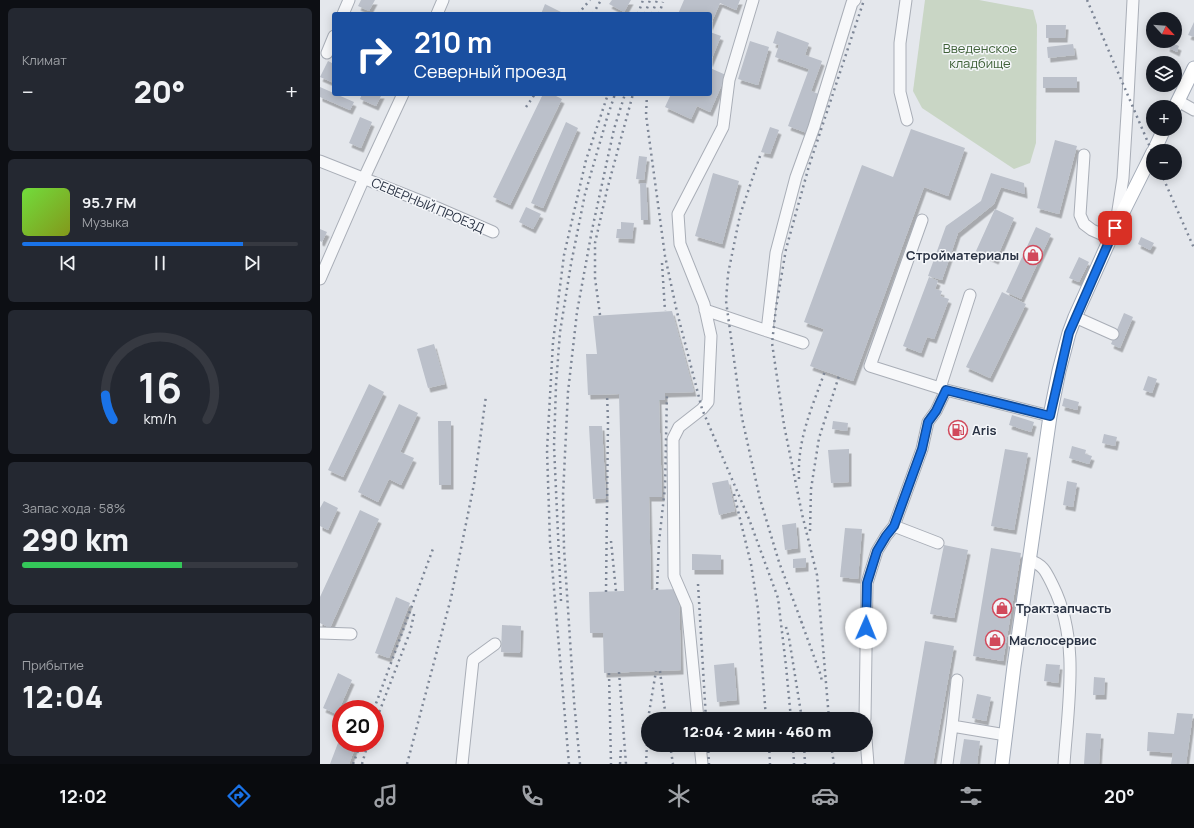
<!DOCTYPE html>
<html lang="ru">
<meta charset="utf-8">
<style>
:root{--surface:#171b24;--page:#242831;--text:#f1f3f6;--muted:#9ea1a6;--line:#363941;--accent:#1a73e8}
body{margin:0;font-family:Manrope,sans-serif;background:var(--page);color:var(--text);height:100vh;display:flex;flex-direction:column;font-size:15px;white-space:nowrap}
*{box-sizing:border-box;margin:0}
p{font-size:13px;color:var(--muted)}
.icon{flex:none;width:22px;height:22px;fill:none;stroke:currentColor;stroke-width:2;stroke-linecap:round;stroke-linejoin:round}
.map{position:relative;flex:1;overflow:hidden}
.details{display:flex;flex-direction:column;gap:8px;padding:8px;background:#0d0f14;width:320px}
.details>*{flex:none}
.top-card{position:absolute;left:12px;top:12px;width:380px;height:84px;border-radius:4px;box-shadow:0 2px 10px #0003;background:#1a4fa0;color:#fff;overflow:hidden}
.needle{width:26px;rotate:116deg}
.buttons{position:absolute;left:826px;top:12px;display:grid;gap:8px}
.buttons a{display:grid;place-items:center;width:36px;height:36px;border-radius:50%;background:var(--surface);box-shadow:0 2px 10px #0003;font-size:20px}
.speed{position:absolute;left:12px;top:700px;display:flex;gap:8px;font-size:20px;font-weight:700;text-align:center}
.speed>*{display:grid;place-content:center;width:52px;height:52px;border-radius:50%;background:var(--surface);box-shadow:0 2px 10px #0003;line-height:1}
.speed .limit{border:6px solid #d22;background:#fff;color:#111}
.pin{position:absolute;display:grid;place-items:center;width:34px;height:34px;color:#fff;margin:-17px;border-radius:8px;box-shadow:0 2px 6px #0006}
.me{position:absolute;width:44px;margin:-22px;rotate:1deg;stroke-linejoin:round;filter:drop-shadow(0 0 3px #0008)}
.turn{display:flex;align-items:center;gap:14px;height:84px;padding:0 16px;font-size:18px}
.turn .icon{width:52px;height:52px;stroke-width:2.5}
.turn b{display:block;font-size:28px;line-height:34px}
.big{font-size:30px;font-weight:800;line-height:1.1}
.details .card{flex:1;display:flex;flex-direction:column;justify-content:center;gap:6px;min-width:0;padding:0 14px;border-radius:6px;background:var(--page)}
.details .dial{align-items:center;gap:0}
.dial svg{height:104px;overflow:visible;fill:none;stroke:var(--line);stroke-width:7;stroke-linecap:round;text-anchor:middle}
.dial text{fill:var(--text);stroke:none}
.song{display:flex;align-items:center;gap:12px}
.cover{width:48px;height:48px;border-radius:6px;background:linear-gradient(135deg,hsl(100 70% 55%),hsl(70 70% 35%))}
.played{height:4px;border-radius:2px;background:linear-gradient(90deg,var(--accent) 80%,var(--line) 80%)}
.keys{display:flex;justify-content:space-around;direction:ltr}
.heat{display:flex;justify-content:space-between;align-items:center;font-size:22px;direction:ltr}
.charge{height:6px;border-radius:3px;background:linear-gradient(90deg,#34c759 58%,var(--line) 0)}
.trip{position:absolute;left:321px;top:712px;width:232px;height:40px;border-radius:20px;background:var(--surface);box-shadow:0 2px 10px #0003;font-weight:800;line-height:40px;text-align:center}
.menu{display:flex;height:64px;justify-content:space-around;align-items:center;background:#090b0e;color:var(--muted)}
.menu .icon{width:28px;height:28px}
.menu .on{color:var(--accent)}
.menu b{font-size:18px;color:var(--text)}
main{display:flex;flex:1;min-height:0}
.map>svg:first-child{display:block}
</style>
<main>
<section class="details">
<div class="card"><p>Климат</p>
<div class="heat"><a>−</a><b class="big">20°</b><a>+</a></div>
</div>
<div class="card">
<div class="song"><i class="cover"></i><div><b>95.7 FM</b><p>Музыка</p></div></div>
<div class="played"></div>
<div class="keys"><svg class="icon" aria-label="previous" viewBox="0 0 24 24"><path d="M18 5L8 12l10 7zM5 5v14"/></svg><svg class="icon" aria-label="pause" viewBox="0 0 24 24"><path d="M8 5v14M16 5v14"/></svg><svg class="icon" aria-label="next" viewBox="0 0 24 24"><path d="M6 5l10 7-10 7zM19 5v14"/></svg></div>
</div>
<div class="card dial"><svg viewBox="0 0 100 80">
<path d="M14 69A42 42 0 1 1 86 69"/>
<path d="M14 69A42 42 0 0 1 8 50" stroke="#1a73e8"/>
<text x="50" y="56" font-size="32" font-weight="700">16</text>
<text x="50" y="72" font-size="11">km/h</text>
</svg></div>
<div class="card"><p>Запас хода · 58%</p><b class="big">290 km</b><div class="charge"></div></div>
<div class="card"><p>Прибытие</p><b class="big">12:04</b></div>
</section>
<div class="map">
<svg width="874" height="764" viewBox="0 0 874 764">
<defs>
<filter id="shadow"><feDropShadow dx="2.5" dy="4.5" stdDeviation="0" flood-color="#0004"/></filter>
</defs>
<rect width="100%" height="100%" fill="#e4e7ec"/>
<path fill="#c9d6c5" d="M605 0H659L713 10 717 25 716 143 710 163 694 169 602 108 593 91Z"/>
<path fill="#bbc0ca" filter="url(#shadow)" d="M41 0H55L49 11 38 6Z
M292 0H311L304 12 289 4Z
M364 0H420L416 10 400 3 390 26V14H358Z
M225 4 245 14H221Z
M874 22V37L868 35Z
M726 25H746L745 38H726Z
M457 31 489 43 485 55 502 61 491 91 501 95 487 133 468 126 489 69 455 57 459 45 453 43Z
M390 32 401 36 390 63Z
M430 41 449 47 438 85 418 79Z
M849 42 859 46 857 52 847 47Z
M753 44 755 55 728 58 727 47Z
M8 61 14 64V83L0 77Z
M390 68 406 75 390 112 377 106 371 119 345 107 351 94H390Z
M723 77H757V88H723Z
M0 87 34 102 30 110 0 97Z
M42 94H62L56 106 40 99Z
M223 94H232L242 99 190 205 173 197Z
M40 117 52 122 41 148 29 143Z
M246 122 258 128 223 208 211 203Z
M450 127 459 130 450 154 441 152Z
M591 129 645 148 628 196 604 187 533 381 490 366 504 329 484 322 542 165 573 177Z
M735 140 757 146 739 214 717 208Z
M319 156 327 157 324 180 316 179Z
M393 173 419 181 402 244 375 236Z
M671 173 704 183 705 194 681 187 674 204 638 233 622 280 608 276 626 226 661 201Z
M320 183H326L328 220H321Z
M206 207 221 214 213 229 199 222Z
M675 209 694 218 676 260 656 251Z
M301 222 314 223 312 239 296 238 297 229H301Z
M716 227 731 234 701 299 686 292Z
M0 229 7 232 2 242 0 241Z
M821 237 834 243 830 250 818 244Z
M759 257 769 262 759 282 749 278Z
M609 277 618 281 615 289 622 291 620 296 629 299 614 339 607 337 601 353 583 346Z
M682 292 706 304 670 378 646 367Z
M352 311 374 392 345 393V400H339L342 497H329L331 590 359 589 361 670 284 673 283 633H270L269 592 304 591 299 394 268 395 266 354H277L273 316Z
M804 313 813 317 800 348 791 344Z
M114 344 125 384 108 388 97 349Z
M828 376 837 379 832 393 823 390Z
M49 384 64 392 23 477 8 470Z
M744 398 759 402 757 410 742 406Z
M79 404 98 413 80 452 94 458 81 485 69 479 58 502 38 492Z
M692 415 714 422 711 432 689 425Z
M118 421H131V485H119Z
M513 421 528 423 527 431 512 429Z
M269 426H282L286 498 273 499Z
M784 434 797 437 795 446 782 443Z
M752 446 766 450 765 454 772 456 769 464 749 458Z
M529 449V482L511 483 508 450Z
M685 449 708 453 694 530 671 526Z
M408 480 415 511 399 515 392 483Z
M747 481 757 483 753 507 743 505Z
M4 501 18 508 8 530 0 526V508Z
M40 510 59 519 10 628 0 623V597Z
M476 523 478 548 465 550 462 525Z
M525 528 542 529 538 579 520 577Z
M624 545 648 550 634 618 610 614Z
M671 548 701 553 683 661 653 656Z
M372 554 401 555V570H372Z
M486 558V567L473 568V559Z
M76 597 90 603 69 658 55 653Z
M182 625 201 626 200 653 181 652Z
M605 641 634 646 613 764H584Z
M414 663 417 700 397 702 394 665Z
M726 664 740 665 738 683 724 681Z
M18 673 32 680 17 714 3 708Z
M774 677 785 678 784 695H773Z
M657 694 671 697 666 721 652 718Z
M857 713 873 714 866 764H851L853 753 827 751 828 732 854 734Z
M766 733 781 734 779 764H764Z
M21 735V743H37L29 764H10Z
M644 739 660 741 657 764H640Z"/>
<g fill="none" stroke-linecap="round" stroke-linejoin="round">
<g stroke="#a9aeb7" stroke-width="13">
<path id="minor" d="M586 0 580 43V92L587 120
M23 14 29 0
M117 14 123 0
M7 53 14 36
M858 101 874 110
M764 155 760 215 764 224 772 230 790 238
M0 161 106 203 173 232
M602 220 550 366 626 390 730 416
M796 223 803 178 808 97 813 0
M0 279 44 178 83 94
M385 310 483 343
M755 317 793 334
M447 331 456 253 476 177 494 127 532 3 535 0
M620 388 650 295
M618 543 574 526 602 449 608 422 616 411 626 390
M709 560C724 565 726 572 733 586 760 640 748 705 744 764
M0 633 31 634
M378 719 367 606 354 576 353 439 359 427 382 409 388 402 391 336 384 304 360 244 358 214 403 127 409 80 433 0
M545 719 547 583 557 551 566 536 574 526
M632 726 637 680
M546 739 548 764
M380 745 382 764
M142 764 153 660 175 644
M627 764 632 726 686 735"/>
</g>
<g stroke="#a3abb8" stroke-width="15">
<path id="major" d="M855 107 874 68
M834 151 844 129
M682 764 694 666 730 416 739 371 749 333 755 317 795 228 833 152"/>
</g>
<use href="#minor" stroke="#f7f8fa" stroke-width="11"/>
<use href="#major" stroke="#fff" stroke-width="13"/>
<path stroke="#7d8696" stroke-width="2.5" stroke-dasharray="2 4" stroke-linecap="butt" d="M767 0 833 154
M258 14 270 0
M273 14 281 0
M318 14 323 0
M325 14 330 0
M332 14 337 0
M339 14 343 2
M327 94 326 115 345 256 357 312 382 409 429 519 458 598 466 666 471 719
M206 107 215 94
M440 156 420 215 408 274 406 301 422 418 440 499 459 562 483 626
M841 173 874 248
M342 263 345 311
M280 315 275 278V243L287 190 313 94
M479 479C477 439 492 408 505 371
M414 494 431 564 438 609 446 719
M490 531 491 489 499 438 519 376
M291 541 296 591
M378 584 386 719
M337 590 339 542 345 487 347 393
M286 592 288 421 287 394
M241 601 234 446 236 385 240 332 251 264 265 194 287 118 295 94
M481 621 500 673 502 681
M466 627 469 638 482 719
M340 671 346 719
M299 672 306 764
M289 673 291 764
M54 709 114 546
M328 719 336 671
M509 719 497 575 482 514 464 425 452 343 456 308 466 249 489 166 544 0
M55 723 90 632 95 610
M350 745 353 764
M388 745 389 764
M449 745 450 764
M473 745 474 764
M484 745 485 764
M511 745 514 764
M33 764 41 743
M42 764 48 743
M87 764 131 598 154 484 166 396
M249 764 230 542 227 450 233 342 244 255 266 160 288 94
M260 764 254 701 244 548 243 495 248 392 257 312 272 230 294 129 305 94
M300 764 301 748
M326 764 328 722"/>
</g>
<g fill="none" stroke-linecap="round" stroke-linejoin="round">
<g stroke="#114b97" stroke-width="10">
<path id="route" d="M546 628 547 583 557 551 566 536 574 526 602 449 608 422 616 411 626 390 730 416 749 333 795 228"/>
</g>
<use href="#route" stroke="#1a73e8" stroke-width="7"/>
</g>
<defs>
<g id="shop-ring" transform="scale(1)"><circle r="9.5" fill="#f4f6f9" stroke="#d1495b" stroke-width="1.5"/><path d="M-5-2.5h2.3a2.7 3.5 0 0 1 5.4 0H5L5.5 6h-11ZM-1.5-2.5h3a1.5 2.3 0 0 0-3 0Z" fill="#d1495b"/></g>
<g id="fuel-ring" transform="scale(1)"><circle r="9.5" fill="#f4f6f9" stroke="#d1495b" stroke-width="1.5"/><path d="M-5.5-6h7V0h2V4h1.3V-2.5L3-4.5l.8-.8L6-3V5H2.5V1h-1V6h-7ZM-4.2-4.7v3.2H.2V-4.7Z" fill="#d1495b"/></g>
</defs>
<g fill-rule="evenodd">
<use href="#shop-ring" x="713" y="255"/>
<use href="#fuel-ring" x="638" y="430"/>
<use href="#shop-ring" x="682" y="608"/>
<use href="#shop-ring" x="675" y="640"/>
</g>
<g text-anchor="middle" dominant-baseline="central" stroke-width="3" stroke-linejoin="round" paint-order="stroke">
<g font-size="13" fill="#3f6138" stroke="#f4f6f9">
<text x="660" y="48">Введенское<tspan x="660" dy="15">кладбище</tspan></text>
</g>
<g font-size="13" fill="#2b3445" stroke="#f4f6f9">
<text transform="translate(108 205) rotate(23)">СЕВЕРНЫЙ ПРОЕЗД</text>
</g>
<g font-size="13" font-weight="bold" fill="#2b3445" stroke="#f4f6f9" text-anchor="start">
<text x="699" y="255" text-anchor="end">Стройматериалы</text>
<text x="652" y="430">Aris</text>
<text x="696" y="608">Трактзапчасть</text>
<text x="689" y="640">Маслосервис</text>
</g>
</g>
</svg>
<div class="buttons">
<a><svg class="needle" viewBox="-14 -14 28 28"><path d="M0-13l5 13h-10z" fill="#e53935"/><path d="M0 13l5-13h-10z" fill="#9ea1a6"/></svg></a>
<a><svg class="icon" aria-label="layers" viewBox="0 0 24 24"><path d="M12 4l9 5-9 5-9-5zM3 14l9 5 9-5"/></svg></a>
<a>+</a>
<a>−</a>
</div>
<div class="speed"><div class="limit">20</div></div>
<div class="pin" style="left:795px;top:228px;background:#d93025"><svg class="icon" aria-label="arrive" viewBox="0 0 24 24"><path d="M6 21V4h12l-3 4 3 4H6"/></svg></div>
<svg class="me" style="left:546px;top:628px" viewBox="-20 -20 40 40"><circle r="19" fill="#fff"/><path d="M0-13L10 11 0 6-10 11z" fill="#1a73e8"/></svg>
<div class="trip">12:04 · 2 мин · 460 m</div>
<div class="top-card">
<div class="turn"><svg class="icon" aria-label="right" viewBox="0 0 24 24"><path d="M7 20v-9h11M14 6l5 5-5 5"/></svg><div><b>210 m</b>Северный проезд</div></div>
</div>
</div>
</main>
<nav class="menu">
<b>12:02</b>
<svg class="icon on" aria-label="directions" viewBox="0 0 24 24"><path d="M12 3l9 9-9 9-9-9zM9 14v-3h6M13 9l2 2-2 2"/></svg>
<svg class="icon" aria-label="music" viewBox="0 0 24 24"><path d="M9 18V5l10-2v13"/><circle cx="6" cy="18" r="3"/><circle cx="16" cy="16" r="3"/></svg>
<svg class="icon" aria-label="phone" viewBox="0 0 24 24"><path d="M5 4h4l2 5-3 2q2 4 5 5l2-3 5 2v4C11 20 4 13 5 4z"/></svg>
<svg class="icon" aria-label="climate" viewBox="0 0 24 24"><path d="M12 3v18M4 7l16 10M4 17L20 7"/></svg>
<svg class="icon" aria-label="car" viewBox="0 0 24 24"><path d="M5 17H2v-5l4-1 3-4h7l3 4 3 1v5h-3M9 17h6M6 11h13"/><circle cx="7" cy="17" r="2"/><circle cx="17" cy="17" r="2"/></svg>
<svg class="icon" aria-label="filters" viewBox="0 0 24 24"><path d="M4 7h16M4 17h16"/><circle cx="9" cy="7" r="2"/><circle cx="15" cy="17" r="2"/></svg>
<b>20°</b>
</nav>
